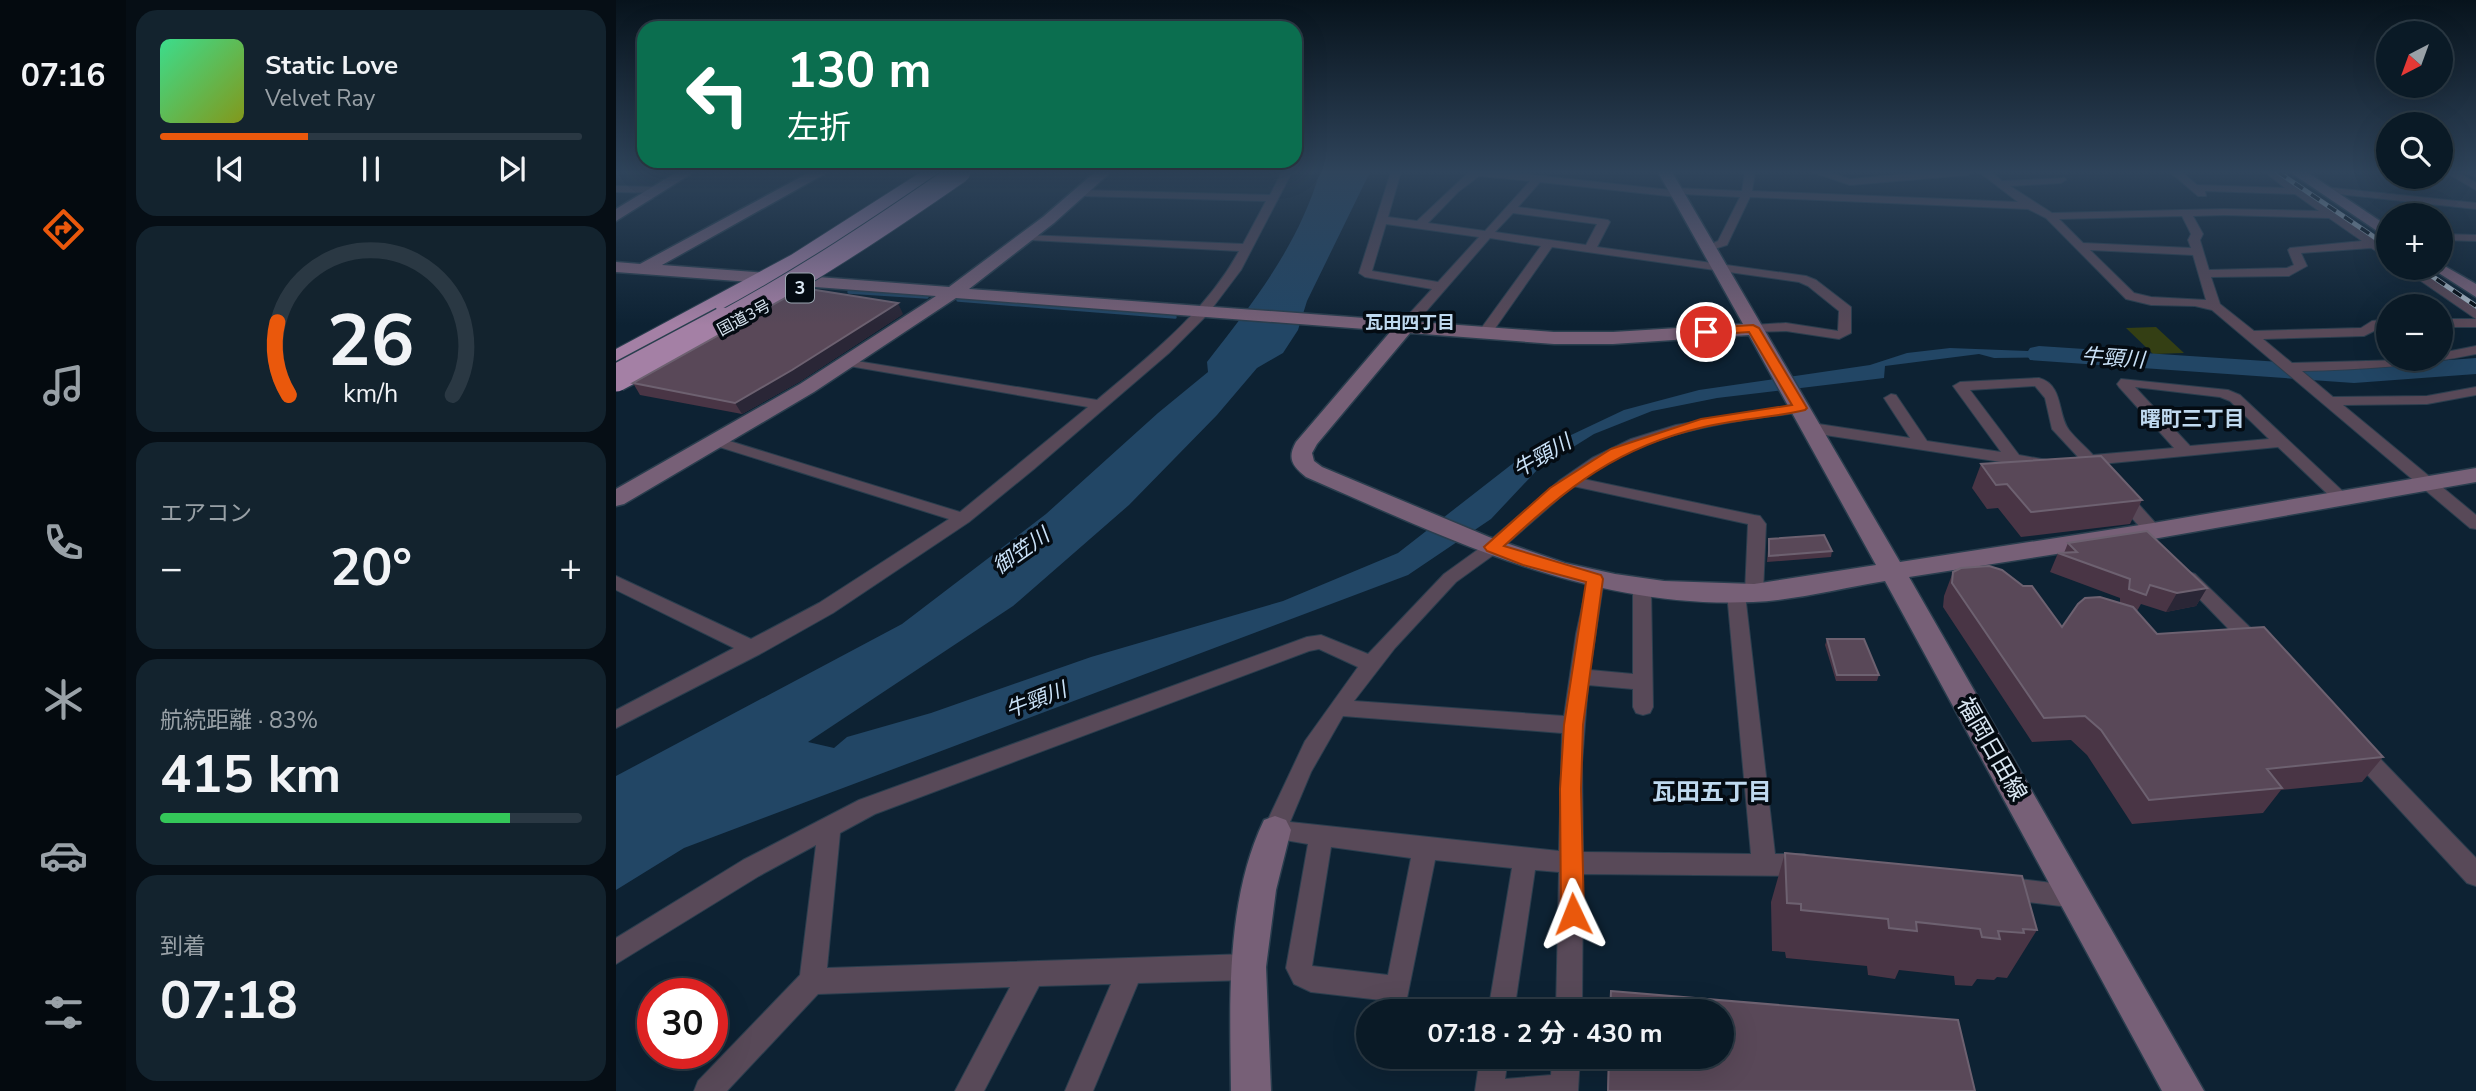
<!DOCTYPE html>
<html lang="ja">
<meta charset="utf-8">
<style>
:root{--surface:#0a1a26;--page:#13232e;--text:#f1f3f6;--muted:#99a1a7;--line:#2a3843;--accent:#ea580c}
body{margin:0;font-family:"Nunito Sans","Noto Sans JP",sans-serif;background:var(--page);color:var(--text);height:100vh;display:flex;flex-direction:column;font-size:26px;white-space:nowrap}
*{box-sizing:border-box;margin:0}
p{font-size:23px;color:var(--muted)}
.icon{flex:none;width:38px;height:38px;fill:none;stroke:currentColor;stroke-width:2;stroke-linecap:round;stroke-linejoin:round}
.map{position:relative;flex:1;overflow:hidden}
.panel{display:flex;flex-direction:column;gap:10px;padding:10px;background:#060e15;width:490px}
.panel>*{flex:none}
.banner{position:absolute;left:21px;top:21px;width:665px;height:147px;border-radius:21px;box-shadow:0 7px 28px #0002,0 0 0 2px var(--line);background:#0b6e4f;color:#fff;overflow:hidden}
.needle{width:46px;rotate:221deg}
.buttons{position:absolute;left:1760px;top:21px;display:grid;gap:14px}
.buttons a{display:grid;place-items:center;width:77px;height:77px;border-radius:50%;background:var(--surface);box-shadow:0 7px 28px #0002,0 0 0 2px var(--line);font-size:35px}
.speed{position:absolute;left:21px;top:978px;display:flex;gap:14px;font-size:35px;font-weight:700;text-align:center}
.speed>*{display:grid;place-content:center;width:91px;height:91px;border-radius:50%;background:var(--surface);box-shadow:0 7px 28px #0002,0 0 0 2px var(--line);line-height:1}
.speed .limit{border:10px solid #d22;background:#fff;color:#111}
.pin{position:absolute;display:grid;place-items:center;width:60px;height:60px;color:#fff;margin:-30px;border:4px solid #fff;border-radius:50%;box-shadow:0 2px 7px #0007}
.me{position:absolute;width:77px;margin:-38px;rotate:358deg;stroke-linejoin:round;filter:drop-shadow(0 0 5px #0008)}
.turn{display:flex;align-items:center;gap:24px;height:147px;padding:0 35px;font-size:32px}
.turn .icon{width:91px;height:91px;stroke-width:2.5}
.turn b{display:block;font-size:49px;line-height:60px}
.big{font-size:52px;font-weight:700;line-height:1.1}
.panel .tile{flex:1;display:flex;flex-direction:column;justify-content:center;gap:10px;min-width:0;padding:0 24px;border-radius:21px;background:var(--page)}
.panel .dial{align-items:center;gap:0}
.dial svg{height:182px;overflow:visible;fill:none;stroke:var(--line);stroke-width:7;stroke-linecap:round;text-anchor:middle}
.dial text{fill:var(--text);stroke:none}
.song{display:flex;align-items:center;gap:21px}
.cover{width:84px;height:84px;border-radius:10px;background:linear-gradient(135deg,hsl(150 70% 55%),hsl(70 70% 35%))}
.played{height:7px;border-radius:4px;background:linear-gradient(90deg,var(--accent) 35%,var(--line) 35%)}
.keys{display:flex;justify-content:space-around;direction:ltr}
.heat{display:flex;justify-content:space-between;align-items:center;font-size:38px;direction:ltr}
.charge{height:10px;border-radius:5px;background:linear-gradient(90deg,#34c759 83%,var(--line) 0)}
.trip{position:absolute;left:740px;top:999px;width:378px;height:70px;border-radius:35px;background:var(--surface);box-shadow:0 7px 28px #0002,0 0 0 2px var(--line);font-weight:700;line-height:70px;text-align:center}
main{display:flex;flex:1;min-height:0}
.menu{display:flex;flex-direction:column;width:126px;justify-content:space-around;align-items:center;background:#040a0f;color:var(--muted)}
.menu .icon{width:49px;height:49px}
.menu .current{color:var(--accent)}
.menu b{font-size:32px;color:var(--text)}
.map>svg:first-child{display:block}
</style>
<main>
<nav class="menu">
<b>07:16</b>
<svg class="icon current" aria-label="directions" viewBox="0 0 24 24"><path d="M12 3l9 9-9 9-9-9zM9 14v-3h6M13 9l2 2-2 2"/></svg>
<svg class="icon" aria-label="music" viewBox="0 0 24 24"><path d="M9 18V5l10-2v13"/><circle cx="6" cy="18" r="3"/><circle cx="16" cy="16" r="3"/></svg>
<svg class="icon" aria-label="phone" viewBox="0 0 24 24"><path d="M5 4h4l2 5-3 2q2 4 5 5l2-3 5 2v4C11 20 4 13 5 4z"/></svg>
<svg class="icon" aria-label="climate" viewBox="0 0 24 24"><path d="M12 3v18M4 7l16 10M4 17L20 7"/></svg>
<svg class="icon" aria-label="car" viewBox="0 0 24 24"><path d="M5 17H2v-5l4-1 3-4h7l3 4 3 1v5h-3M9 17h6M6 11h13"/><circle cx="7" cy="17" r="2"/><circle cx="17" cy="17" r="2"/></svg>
<svg class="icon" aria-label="filters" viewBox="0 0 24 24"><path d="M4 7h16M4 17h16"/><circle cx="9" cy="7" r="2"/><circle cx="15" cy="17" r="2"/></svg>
</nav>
<section class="panel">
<div class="tile">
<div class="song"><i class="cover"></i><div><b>Static Love</b><p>Velvet Ray</p></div></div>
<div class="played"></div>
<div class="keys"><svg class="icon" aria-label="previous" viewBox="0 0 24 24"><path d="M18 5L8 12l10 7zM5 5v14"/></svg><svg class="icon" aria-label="pause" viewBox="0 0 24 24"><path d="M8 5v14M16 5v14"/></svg><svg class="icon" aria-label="next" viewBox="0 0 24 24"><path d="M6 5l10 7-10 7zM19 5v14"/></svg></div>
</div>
<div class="tile dial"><svg viewBox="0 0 100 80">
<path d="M14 69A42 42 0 1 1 86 69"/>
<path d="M14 69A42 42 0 0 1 9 37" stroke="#ea580c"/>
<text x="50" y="56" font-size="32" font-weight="700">26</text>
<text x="50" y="72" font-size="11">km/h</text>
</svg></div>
<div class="tile"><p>エアコン</p>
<div class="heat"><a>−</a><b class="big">20°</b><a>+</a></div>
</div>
<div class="tile"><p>航続距離 · 83%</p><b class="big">415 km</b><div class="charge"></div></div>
<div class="tile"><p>到着</p><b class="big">07:18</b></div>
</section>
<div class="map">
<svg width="1860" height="1091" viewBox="0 0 1860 1091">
<rect width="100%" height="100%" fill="#0d2233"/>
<path fill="#343f14" d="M1540 327 1568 353 1537 354 1510 328Z"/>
<path fill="#224665" d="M704 172H754L691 301 682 330 667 353 641 368 601 415 513 505 397 606 192 742 218 748 231 737 315 713 475 657 667 601 782 553 900 461 1008 410 1083 390 1254 365 1291 353 1334 348 1436 352 1473 357 1378 358 1363 354 1269 366 1268 378 1101 398 1036 411 978 434 922 469 875 519 792 575 68 848 0 890V776L286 624 430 514 542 413 592 372 591 362C638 301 681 248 704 172Z"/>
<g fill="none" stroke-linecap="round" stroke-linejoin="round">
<path stroke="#224665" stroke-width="3.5" d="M233 292 311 297
M342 300 559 317"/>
<path fill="#224665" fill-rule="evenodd" d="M1423 346 1738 367 1860 358V374L1738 383 1414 360 1410 354 1414 348Z"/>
<g stroke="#2a3e4e" stroke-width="2">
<path id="street" d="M666 172H676L625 270 591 315 553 353 418 469 353 522 217 613 144 654 0 728V710L118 648 0 590V576L135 639 203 603 333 519 97 445 94 442 97 439H107L344 512 472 407 233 366 226 362 228 359 481 400C533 356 590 312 623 251L414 240 408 237 410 235 627 244 650 201 465 196 460 193 465 190 654 195Z
M775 172H785L772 217 801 221 853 172H889L1054 190 1059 188 1126 191 1129 172H1139L1136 191 1402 202 1363 172H1375L1386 181 1449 178 1450 180 1445 183 1394 186 1436 213 1608 209 1703 211 1679 194 1589 191 1590 196H1582L1554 172H1566L1581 185 1669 188 1649 172H1661L1773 249V258L1755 248 1685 253 1691 266 1673 276 1595 277 1604 304 1638 331 1745 328 1756 321 1773 319V327L1764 328 1748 336 1647 339 1676 363 1825 359V353L1860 346V354C1802 366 1745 370 1686 371L1717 397 1811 396 1860 387V395L1811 404 1727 405 1860 515V529L1854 528 1596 310 1579 306 1535 305 1510 299 1430 218 1412 209 1134 197 1111 245 1092 251 1086 248 1102 241 1124 197 1066 194 1061 197 924 182 902 207 992 220 994 222 981 247 1190 276 1200 280 1235 307V333L1223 339 1170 331 1132 332V326L1137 325 1170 323 1222 331 1223 311 1192 286 1183 282 936 247 873 337 868 338 861 334 925 246 874 238 793 331H783V325L816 289 749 277 743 273ZM863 176 914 181 869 231 812 223 842 192ZM897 213 981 224 970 245 879 232ZM1608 215 1713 218 1746 241 1674 248 1672 250 1678 265 1671 268 1593 270 1584 240 1587 234 1577 216ZM1566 216 1575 234 1572 240 1575 248 1467 243 1443 219ZM770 224 863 237 822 282 756 271ZM1474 250 1577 255 1590 300 1535 297 1518 293Z
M1196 172H1213L1234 179 1312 172H1357L1352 175 1234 185Z
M1829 172H1842L1860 183V190Z
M0 186 42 187 47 190 42 193 0 192Z
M1708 187 1860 203V209L1704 192 1703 190Z
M1825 234 1860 235V241L1825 240Z
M1786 268H1800L1860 309V319Z
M1825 319H1860V327H1825Z
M1423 378C1448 385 1441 414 1453 430 1460 439 1470 447 1477 455L1558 448 1503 387 1501 384 1505 379 1612 390 1624 395 1735 499 1727 504 1721 503 1662 447 1485 464V469H1473L1470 465 1460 464 1458 461 1462 457 1436 429 1429 398 1419 386 1354 390 1403 455 1437 461 1439 464 1431 469 1196 433 1188 428 1196 423 1294 438 1268 398 1275 394 1280 395 1311 441 1385 452 1337 386 1344 382ZM1519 387 1604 397 1614 401 1653 439 1574 446Z
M1184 404 1189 405 1191 408 1189 411C1172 415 1153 416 1135 419 1076 428 1016 442 967 479L1138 515 1144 516 1150 524 1147 593 1145 598 1138 599 1129 594 1159 854H1188L1196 857 1200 865 1196 873 1188 876 967 874 966 1012H940L943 872 919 870 898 1012H872L896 868 819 860 791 998 782 1002 695 992 678 984 670 968 692 844 651 837 647 830 689 741 742 667 703 649 693 651 259 814 224 833 211 968 632 954 641 958 645 967 641 976 632 980 522 983 477 1091H449L495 984 423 986 368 1091H339L394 987 202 994 111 1091H78L82 1081 184 975 200 845 143 876 0 964V938L127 860 243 800 691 637 705 635 752 654 828 574 871 543 944 480 976 458 1015 439 1060 425ZM957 486 1132 524 1129 592 1120 587 1113 588 1111 593 1135 854 967 852 966 763 972 685 1017 689V707L1020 713 1027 715 1034 713 1037 707 1035 587 1032 583H1020L1017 587V674L974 670 988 579 985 575H973L960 634 948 716 738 701 779 648 840 582 883 551ZM727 716 946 733 943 851 674 822 695 772ZM715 847 795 858 772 975 696 966Z
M1504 489 1510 490 1543 527 1546 531 1543 535H1531L1498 498 1496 494Z
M1573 572 1579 574 1647 640 1650 645 1647 650H1633L1567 582 1564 578 1567 574Z
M1742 741 1750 744 1860 858V886L1851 883 1734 756 1731 750 1734 744Z
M1386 877 1461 886 1470 889 1473 897 1470 905 1461 908 1386 899 1377 896 1374 888 1377 880Z
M864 1057H892L889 1079 935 1075 936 1057H964L962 1091H859Z"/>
</g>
<g stroke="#2a3e4e" stroke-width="3">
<path id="secondary" d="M61 172H78L0 221V209Z
M194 172H212L46 265 333 287 427 217 479 172H495L438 223 353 289 938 332H997L1127 324 1042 172H1056L1284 562 1537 523 1860 468V482L1537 539 1293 577 1588 1091H1546L1269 581C1226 588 1181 600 1137 602 974 609 835 540 690 477 676 466 671 458 680 442L775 331 340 298 198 392 8 504 0 506V489L184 384 320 296 0 272V262L24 264ZM794 333 938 344H997L1133 335 1260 565 1138 584 1048 581 999 574 949 563 873 537 706 467 698 461 696 453 701 444Z
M1674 172H1691L1773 227V239Z
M1825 264 1860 284V297L1815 268H1825Z
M659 816 670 820 675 830 660 890 650 967 655 1091H615C614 1004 609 901 648 820Z"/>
</g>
<g stroke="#2a3e4e" stroke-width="2">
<path id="highway" d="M305 172H327L191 265 9 364 0 366V349L175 255Z"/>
</g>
<use href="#street" fill="#584958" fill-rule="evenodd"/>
<use href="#secondary" fill="#776077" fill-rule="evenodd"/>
<use href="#highway" fill="#a480a5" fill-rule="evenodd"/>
<g stroke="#a6b5c2" stroke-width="5">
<path id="rail" d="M1662 172 1773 247
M1804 268 1860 306"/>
</g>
<use href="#rail" stroke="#040b12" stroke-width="3.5" stroke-dasharray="10" stroke-linecap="butt"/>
<g stroke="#2a3e4e" stroke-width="23" stroke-linecap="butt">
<path id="highway-bridge-far1" d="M104 323C188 278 266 226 344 172"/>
</g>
<g stroke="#2a3e4e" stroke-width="30" stroke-linecap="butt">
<path id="highway-bridge" d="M0 378 107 321"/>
</g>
<use href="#highway-bridge-far1" stroke="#a480a5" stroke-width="21"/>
<use href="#highway-bridge" stroke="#a480a5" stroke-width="27"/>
</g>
<path fill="#493545" d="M1844 172H1860V177L1854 176Z
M287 314 183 382 126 414 24 395 17 383Z
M1365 464 1526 500 1514 524 1405 537 1382 508 1371 509 1356 488Z
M1153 539 1216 551 1215 557 1151 562Z
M1452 543 1591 588 1580 606 1550 612 1525 604 1521 611 1541 634 1767 757 1746 782 1665 790 1647 813 1516 824 1471 755 1455 740 1416 742 1327 607 1328 596 1337 572 1446 627 1504 603V598L1434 572 1442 553H1448Z
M1211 639 1263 675 1261 681H1220L1209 645Z
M1169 853 1421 930 1391 978 1381 977 1378 980 1361 979 1356 986 1339 985 1338 976 1283 970 1279 979 1252 975 1251 966 1170 958 1169 952 1156 951 1155 902Z
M995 991 1342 1020 1359 1091H991L992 1057H1106V1012H993Z"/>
<path fill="#2a2636" d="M282 303 287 314 183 382 126 414 119 403Z
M1591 588 1580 606 1550 612 1561 593Z"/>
<path fill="#594858" stroke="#6d6170" stroke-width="2" d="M187 288 282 303 176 370 119 403 17 383Z
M1485 456 1526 500 1415 512 1391 484 1380 485 1365 464Z
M1531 531 1591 588 1561 593 1534 585 1530 595 1513 589 1514 579 1442 553 1461 552 1452 543Z
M1208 535 1216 551 1153 556V539Z
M1373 566 1386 570 1407 586H1416L1446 627 1462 604 1469 598 1484 597 1517 607 1541 634 1648 627 1767 757 1651 769 1666 788 1533 800 1485 730 1469 716 1428 718 1336 583 1337 572 1345 568Z
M1211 639H1248L1263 675H1221Z
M1169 853 1406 876 1421 930 1407 929 1408 933 1382 931 1384 939 1366 937 1364 929 1300 922 1301 931 1273 928 1272 919 1185 910V904L1171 903Z
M995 991 1342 1020 1359 1091H992L993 1057H1106V1012H994Z"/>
<linearGradient id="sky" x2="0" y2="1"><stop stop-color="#07131c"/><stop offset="0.53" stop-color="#2f445b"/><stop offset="1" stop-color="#2f445b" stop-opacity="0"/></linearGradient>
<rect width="1860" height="325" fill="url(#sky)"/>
<path fill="#ea580c" stroke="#983908" stroke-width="2" d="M1137 325 1143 328 1191 408 1189 410C1156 418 1121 419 1088 427 1001 447 952 487 888 546L985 575 987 579 967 725 965 789 968 914 965 922 957 925 949 922 945 914 944 789 948 725 970 582 907 565 871 551 868 547 934 488 995 449 1085 419 1176 405 1133 332 1090 335 1084 332 1090 328Z"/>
<g text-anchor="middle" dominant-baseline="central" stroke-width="7" stroke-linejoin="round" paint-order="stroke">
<g font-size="16" fill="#dae7f3" stroke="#040b12">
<text transform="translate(128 318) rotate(-28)">国道3号</text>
</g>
<rect fill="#040b12" stroke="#9aa5b0" stroke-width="2" x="170" y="273.5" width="28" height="29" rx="5"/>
<g font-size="18" font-weight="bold" fill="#dae7f3">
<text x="184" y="288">3</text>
</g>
<g font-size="18" font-weight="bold" fill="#bfd9ef" stroke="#040b12">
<text x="794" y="323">瓦田四丁目</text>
</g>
<g font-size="21" font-style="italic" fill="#cae2f8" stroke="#040b12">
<text transform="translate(1497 358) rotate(4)">牛頸川</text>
<text transform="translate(926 456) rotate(-30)">牛頸川</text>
<text transform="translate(405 551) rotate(-35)">御笠川</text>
<text transform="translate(420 700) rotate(-21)">牛頸川</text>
</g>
<g font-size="21" font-weight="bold" fill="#bfd9ef" stroke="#040b12">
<text x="1576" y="419">曙町三丁目</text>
</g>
<g font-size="23" fill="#dae7f3" stroke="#040b12">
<text transform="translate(1376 749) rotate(60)">福岡日田線</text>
</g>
<g font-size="24" font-weight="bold" fill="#bfd9ef" stroke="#040b12">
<text x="1096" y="792">瓦田五丁目</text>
</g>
</g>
</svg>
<div class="buttons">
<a><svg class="needle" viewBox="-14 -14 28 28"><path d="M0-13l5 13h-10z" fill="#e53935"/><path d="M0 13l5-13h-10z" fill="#99a1a7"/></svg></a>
<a><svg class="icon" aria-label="search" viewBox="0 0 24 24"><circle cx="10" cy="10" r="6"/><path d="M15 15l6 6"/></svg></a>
<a>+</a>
<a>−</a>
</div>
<div class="speed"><div class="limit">30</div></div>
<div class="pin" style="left:1090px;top:332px;background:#d93025"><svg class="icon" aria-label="arrive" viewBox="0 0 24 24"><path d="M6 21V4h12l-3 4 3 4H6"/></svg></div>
<svg class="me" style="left:957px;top:914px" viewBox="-20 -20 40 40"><path d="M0-17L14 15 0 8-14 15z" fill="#ea580c" stroke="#fff" stroke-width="4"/></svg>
<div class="trip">07:18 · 2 分 · 430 m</div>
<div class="banner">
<div class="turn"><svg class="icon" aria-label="left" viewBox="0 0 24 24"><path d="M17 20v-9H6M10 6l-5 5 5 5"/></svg><div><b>130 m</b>左折</div></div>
</div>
</div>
</main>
